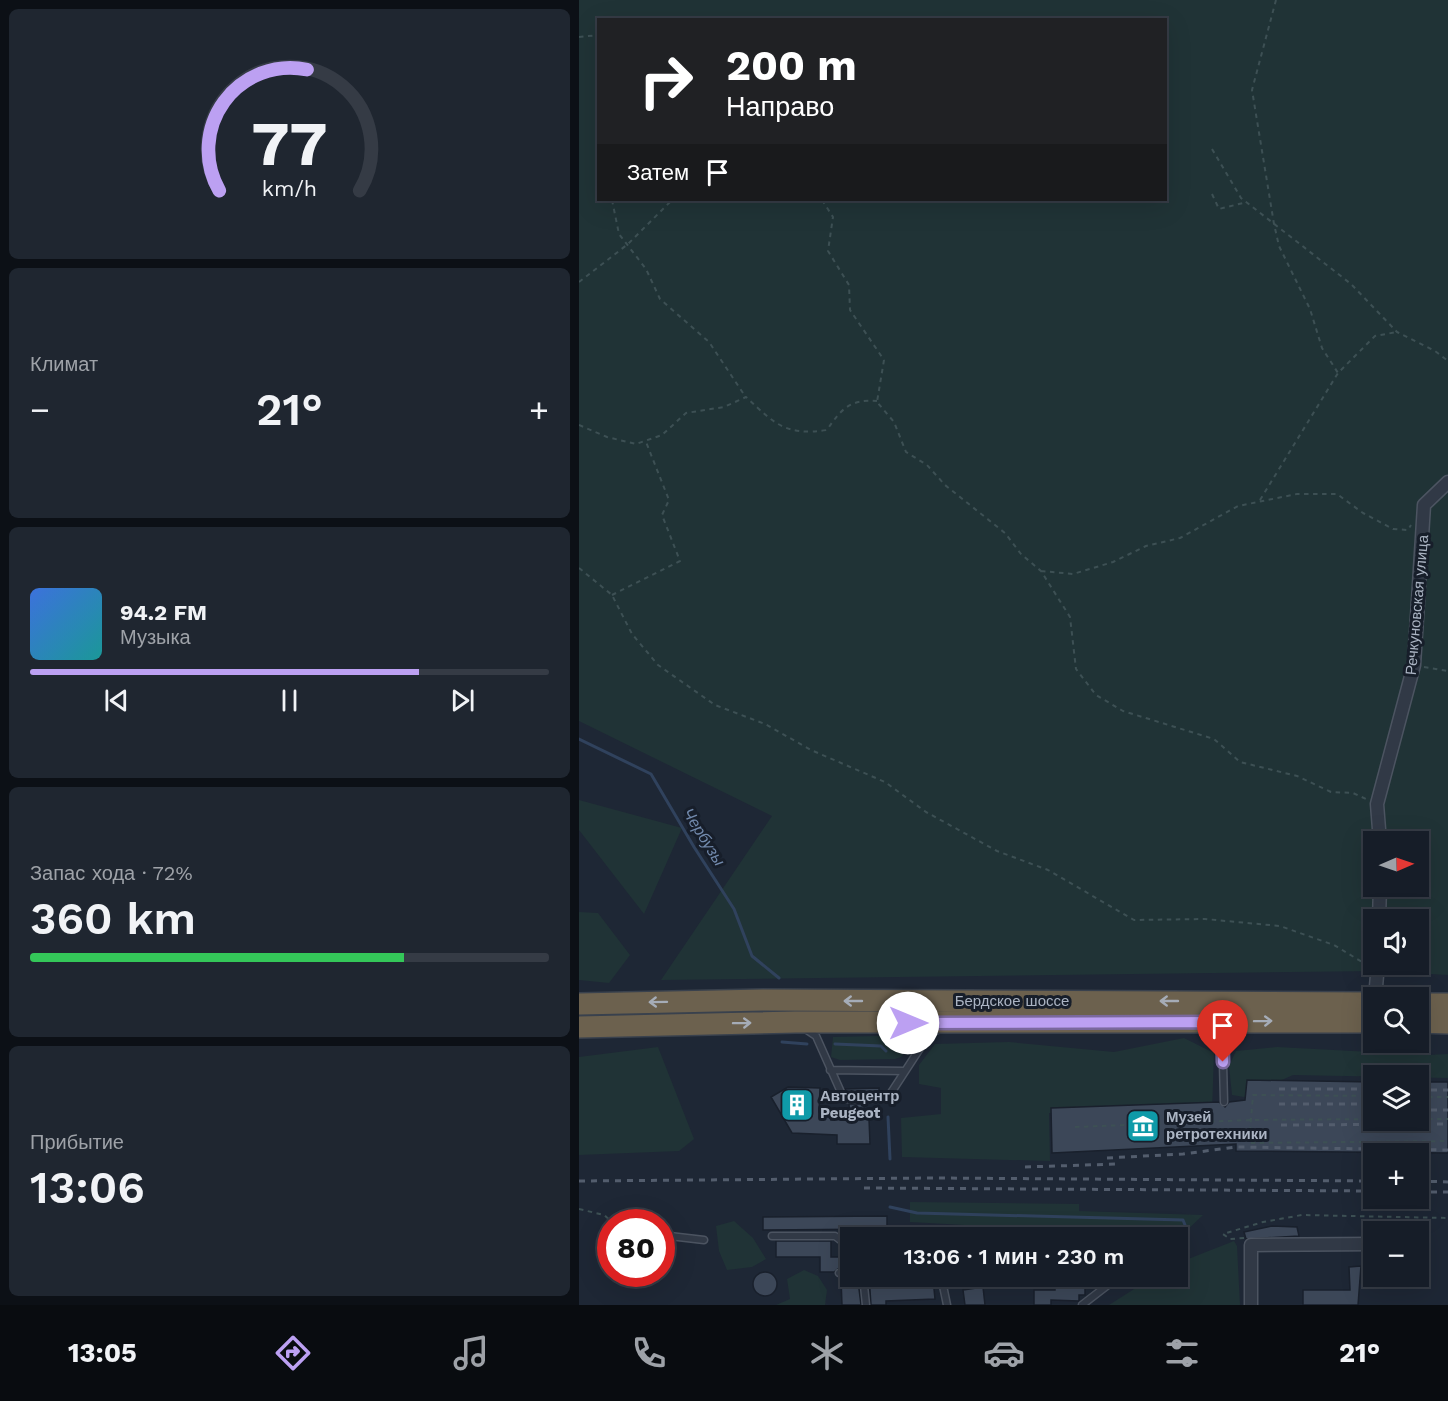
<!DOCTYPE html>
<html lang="ru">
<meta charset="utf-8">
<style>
:root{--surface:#161d28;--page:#1f2630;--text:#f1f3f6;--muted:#9ea2a8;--line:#353b45;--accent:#bca0f2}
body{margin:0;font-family:"Work Sans",sans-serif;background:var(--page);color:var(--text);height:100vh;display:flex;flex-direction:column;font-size:22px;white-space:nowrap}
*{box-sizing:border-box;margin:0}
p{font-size:20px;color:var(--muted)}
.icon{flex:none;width:33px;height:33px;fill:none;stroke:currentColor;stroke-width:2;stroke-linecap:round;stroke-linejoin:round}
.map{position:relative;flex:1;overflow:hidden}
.details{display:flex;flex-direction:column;gap:9px;padding:9px;background:#0c1016;width:579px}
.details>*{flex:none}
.hud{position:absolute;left:18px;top:18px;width:570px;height:183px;border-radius:0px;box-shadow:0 6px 24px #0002,0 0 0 2px var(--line);background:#202124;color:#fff;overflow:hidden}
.needle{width:39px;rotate:88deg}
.fabs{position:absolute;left:784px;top:831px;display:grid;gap:12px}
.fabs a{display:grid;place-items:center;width:66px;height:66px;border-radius:0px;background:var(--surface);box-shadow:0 6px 24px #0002,0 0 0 2px var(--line);font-size:30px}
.speed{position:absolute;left:18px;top:1209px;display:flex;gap:12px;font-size:30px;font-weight:700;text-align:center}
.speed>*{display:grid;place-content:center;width:78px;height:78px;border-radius:50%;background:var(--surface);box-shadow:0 6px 24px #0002,0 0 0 2px var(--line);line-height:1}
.speed .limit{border:9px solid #d22;background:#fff;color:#111}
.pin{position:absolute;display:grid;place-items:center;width:51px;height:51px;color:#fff;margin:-62px -26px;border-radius:50% 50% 50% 0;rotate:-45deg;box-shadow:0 0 6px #0007}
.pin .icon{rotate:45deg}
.me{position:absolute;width:66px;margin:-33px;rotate:90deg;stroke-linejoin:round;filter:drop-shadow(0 0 4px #0008)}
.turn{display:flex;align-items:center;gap:21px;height:126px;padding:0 30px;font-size:27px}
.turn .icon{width:78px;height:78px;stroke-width:2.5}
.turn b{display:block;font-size:42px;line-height:51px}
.then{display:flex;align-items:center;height:57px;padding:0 30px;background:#0003;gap:12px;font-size:22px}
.big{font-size:45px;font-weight:600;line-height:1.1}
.details .card{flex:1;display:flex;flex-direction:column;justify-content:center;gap:9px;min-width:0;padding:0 21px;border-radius:9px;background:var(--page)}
.details .dial{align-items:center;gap:0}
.dial svg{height:156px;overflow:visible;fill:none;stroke:var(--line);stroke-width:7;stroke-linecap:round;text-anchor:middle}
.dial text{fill:var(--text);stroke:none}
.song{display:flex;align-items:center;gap:18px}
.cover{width:72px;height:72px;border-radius:9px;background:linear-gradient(135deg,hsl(220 70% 55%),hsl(180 70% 35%))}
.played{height:6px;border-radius:3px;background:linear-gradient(90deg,var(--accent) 75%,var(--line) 75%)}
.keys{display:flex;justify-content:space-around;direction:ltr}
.heat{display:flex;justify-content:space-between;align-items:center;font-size:33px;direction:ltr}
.charge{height:9px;border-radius:4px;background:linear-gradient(90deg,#34c759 72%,var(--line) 0)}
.trip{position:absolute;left:261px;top:1227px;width:348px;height:60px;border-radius:0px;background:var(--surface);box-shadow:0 6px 24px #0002,0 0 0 2px var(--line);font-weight:600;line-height:60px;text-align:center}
.tab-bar{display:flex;height:96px;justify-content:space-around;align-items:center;background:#090c10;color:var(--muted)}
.tab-bar .icon{width:42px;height:42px}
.tab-bar .on{color:var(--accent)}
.tab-bar b{font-size:27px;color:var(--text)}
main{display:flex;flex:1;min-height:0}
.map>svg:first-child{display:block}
</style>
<main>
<section class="details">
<div class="card dial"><svg viewBox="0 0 100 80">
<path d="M14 69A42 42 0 1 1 86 69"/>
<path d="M14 69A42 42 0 0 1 59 7" stroke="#bca0f2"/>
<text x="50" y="56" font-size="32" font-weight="700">77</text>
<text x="50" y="72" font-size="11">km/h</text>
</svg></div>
<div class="card"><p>Климат</p>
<div class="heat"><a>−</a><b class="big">21°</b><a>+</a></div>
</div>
<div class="card">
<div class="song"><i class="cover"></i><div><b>94.2 FM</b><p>Музыка</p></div></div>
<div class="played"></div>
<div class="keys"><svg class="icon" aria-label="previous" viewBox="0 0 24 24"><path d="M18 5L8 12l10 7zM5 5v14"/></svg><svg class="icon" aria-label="pause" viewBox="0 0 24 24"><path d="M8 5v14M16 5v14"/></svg><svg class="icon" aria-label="next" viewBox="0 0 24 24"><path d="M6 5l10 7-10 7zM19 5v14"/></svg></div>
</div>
<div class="card"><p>Запас хода · 72%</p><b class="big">360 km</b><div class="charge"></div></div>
<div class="card"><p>Прибытие</p><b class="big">13:06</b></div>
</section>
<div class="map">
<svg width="869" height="1305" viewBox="0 0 869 1305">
<rect width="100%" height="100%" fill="#1e2735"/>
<path fill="#203336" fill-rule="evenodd" d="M0 0H869V975L799 971 82 980 193 816 0 721ZM20 20H586V200H20ZM795 842H840V886H795ZM795 920H840V964H795Z
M0 800 103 828 65 914 0 830Z
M0 912 19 913 51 955 30 983 0 980Z
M341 1035 322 1057 316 1059 261 1060 252 1057 254 1037Z
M605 1038 635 1053 633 1112 470 1113 471 1161 323 1157 322 1118 362 1114V1088L340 1084V1065L356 1044 430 1042 535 1052Z
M79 1047 115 1139 100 1151 0 1155V1057Z
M698 1047 849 1055 869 1054V1078L714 1075 665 1097 653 1095 650 1066 657 1051Z
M331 1202 500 1204V1211L624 1215 604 1234H549L331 1222Z
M155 1221 174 1238 187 1259 173 1267 148 1270 140 1251 137 1226Z
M655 1241 658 1246 661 1305H530L574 1277 598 1276 599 1263Z
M225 1270 239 1276 248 1290 246 1305H197L211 1299 208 1279Z"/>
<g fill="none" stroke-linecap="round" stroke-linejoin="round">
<path stroke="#30425d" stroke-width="3" d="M0 739 72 774 115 847 155 909 173 956 200 978
M203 1042 228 1044
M256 1044 302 1046 307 1051
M309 1117 311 1159
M311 1207 338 1213 604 1220 606 1225"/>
</g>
<path fill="#3c4758" stroke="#19202c" stroke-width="1.5" d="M668 1080 795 1082V1120H840V1082H869V1153L657 1151V1144L473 1153 472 1108 640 1102 646 1107 650 1102 666 1100Z
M209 1087 241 1088 240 1112 253 1113 252 1120 271 1119 270 1104H285V1119H290L291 1144H258V1135L213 1133 192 1097Z
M300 1088V1094H268L266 1089Z
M308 1216V1229L184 1230V1217Z
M693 1226 718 1227 720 1236 667 1239 665 1232Z
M197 1241H252V1257H272V1270L260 1268 255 1272H241V1257H197Z
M782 1266 779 1305H724V1290H771L770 1267Z
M174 1284a12 12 0 1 1 24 0a12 12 0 1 1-24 0Z
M290 1276H300V1281L354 1279 356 1299 307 1301V1305H292Z
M476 1277H506V1295H500V1301L472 1300V1305H455V1290H476Z
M262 1279 279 1281 282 1305H263Z
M404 1287 406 1305H386L384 1290Z"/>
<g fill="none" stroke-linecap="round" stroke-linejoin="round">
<g stroke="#4c5461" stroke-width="9">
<path id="lane" d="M643 1025 645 1102
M225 1028 237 1036 265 1099H308L351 1033 361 1029
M251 1070 326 1071
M82 1235 125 1240
M193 1236H256L272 1248
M260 1273 272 1275
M284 1276 287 1305
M362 1276 368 1305
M503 1305 538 1278"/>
</g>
<g stroke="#4c5461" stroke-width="15">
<path id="street" d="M801 842 798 804 835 665 845 505 869 482
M800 920 801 886
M796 998 799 964
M672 1305V1245L795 1244"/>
</g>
<g stroke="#39414d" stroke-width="24">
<path id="highway" d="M0 1004 184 1000 795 1003
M840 1004H869
M840 1022 869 1023
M0 1027 217 1022H795"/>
</g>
<path stroke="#3d5054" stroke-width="2" stroke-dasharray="4.5 4.5" stroke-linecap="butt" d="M697 0 673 90 695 224 700 246 731 309 743 348 759 373
M0 37 20 35
M633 149 662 198 772 284 818 332 856 351 869 361
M633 194 640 209 668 202
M33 200 40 234 67 269 81 299 130 342 166 396
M243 200 254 217 249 251 270 285 271 310 305 360 298 402 315 422 327 452 348 465 366 485 426 533 442 554 462 571 491 617 497 669 517 695 544 711 635 739 661 762 718 776 752 792 774 793 787 799
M0 282 49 244 93 200
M0 425 28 437 57 444 83 435 107 413 145 407 167 397C196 424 206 436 248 430 262 409 271 399 298 401
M681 500 759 373 796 336 818 332
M0 568 33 595 53 634 79 665 136 705 186 724 232 750 306 782 347 812 418 851 469 870 555 920 626 919 701 926 755 945 788 965
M462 571 494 574 534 562 567 546 601 538 659 506 718 494H758L784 513 814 529 829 530 832 525
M33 595 101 561 83 515 90 500 67 442
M845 667 869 671
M795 1096 674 1095 670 1143 869 1141
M840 1097H869
M840 1119H869
M496 1127 671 1120 795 1119
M0 1209 25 1215 33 1222
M665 1238 651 1239 644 1234 684 1222 723 1215 869 1218"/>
<use href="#lane" stroke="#313946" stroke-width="6"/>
<use href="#street" stroke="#313946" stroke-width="12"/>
<use href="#highway" stroke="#6c614e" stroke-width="21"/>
<path stroke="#535d6d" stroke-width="3" stroke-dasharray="6 6" stroke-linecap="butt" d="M700 1089H795
M840 1090H869
M700 1104H795
M840 1110H869
M702 1125 869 1124
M528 1158 604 1154 657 1147 869 1150
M446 1167 538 1164
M0 1181 355 1178 795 1181
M840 1181 869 1182
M285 1188 795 1191
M840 1192H869"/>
</g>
<defs><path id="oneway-shaft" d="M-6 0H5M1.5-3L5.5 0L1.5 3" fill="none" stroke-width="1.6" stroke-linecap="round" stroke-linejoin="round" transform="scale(1.5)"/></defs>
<g stroke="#a5acb7">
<use href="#oneway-shaft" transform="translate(274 1001) rotate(180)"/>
<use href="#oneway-shaft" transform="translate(590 1001) rotate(-180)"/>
<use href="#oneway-shaft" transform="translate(79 1002) rotate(179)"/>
<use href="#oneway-shaft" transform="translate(684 1021) rotate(-1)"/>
<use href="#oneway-shaft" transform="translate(163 1023) rotate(-1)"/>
</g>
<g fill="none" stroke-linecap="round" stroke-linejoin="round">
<g stroke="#7a689d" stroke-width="15">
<path id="route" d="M329 1023 643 1022 644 1062"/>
</g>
<use href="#route" stroke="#bca0f2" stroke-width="10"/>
</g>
<defs>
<g id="building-square" transform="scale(1.725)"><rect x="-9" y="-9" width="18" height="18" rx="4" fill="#0f9aa8" stroke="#171e2a"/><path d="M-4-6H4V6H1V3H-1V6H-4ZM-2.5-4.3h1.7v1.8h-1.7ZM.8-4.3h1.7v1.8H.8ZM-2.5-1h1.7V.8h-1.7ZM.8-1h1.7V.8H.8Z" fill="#fff"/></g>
<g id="museum-square" transform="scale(1.725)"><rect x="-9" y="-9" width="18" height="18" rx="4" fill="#0f9aa8" stroke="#171e2a"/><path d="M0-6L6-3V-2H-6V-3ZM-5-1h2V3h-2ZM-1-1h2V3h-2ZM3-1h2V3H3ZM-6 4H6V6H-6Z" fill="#fff"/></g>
</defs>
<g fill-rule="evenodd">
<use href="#building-square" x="218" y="1105"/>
<use href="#museum-square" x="564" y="1126"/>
</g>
<g text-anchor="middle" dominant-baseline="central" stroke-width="6" stroke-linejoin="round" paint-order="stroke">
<g font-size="15" fill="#abb4c3" stroke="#171e2a">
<text transform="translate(838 605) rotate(-85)">Речкуновская улица</text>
<text x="433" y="1001">Бердское шоссе</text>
</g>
<g font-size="15" font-weight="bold" fill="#abb4c3" stroke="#171e2a" text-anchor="start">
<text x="241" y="1096">Автоцентр<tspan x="241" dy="17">Peugeot</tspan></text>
<text x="587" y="1117">Музей<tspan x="587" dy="17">ретротехники</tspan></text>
</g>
<g font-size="16" font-style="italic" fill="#728aad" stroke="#171e2a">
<text transform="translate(125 837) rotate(58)">Чербузы</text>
</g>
</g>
</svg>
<div class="fabs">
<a><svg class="needle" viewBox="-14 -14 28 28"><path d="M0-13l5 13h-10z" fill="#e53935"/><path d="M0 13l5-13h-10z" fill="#9ea2a8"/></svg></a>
<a><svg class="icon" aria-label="sound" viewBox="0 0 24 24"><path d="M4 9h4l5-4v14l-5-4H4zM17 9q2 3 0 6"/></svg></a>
<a><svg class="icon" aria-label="search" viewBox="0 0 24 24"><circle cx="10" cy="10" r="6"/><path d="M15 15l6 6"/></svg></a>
<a><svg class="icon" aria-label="layers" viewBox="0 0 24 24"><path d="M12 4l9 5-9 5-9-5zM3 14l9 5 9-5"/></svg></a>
<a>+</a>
<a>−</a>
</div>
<div class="speed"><div class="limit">80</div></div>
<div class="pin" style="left:644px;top:1062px;background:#d93025"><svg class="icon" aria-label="arrive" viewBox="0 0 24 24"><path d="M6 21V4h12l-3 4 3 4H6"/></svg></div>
<svg class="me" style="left:329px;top:1023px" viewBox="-20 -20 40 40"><circle r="19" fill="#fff"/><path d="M0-13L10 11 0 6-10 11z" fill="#bca0f2"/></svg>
<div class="trip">13:06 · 1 мин · 230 m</div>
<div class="hud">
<div class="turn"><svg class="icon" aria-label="right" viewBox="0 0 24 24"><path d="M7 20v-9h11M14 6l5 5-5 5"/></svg><div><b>200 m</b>Направо</div></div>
<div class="then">Затем<svg class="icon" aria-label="arrive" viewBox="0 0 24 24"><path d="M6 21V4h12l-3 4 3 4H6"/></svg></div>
</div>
</div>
</main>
<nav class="tab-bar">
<b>13:05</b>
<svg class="icon on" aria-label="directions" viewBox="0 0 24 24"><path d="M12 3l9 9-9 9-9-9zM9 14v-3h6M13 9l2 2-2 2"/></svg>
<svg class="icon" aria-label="music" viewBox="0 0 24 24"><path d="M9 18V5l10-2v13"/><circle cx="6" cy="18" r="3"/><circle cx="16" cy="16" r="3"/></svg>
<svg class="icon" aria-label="phone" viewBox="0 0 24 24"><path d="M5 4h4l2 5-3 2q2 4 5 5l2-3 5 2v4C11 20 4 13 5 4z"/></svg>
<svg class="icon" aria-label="climate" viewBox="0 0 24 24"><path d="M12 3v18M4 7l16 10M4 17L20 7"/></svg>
<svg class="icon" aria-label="car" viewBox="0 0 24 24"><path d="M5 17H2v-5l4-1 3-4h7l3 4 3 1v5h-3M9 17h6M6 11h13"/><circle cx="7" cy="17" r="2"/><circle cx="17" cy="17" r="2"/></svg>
<svg class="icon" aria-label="filters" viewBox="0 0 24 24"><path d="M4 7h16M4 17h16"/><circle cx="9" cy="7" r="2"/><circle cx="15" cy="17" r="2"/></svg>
<b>21°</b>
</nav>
